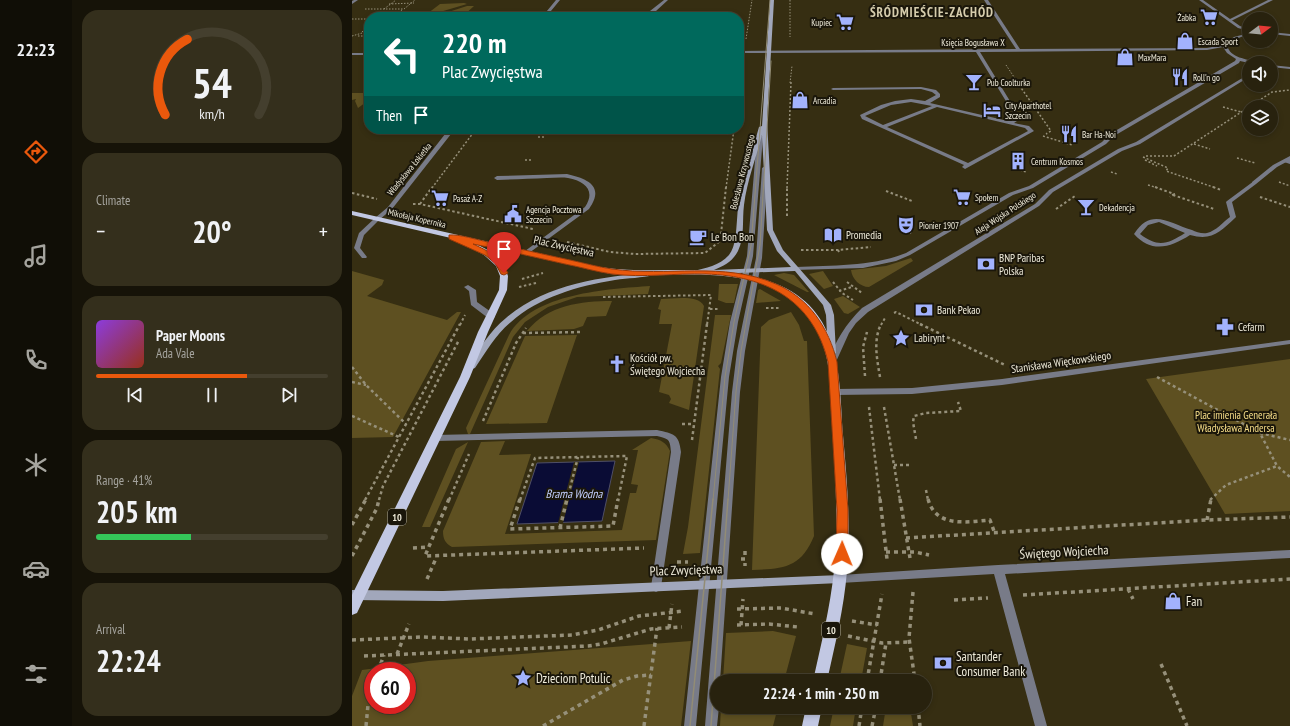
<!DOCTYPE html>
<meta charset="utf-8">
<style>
:root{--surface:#28220e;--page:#342f1c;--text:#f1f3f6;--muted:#a5a49e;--line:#443f2e;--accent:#ea580c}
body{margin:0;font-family:"PT Sans Narrow",sans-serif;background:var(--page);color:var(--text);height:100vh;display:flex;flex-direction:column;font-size:15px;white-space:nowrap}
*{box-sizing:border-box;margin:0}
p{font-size:13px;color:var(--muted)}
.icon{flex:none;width:22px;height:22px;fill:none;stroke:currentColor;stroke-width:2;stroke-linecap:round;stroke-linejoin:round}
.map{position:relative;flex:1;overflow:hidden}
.side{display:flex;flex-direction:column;gap:10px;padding:10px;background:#161308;width:280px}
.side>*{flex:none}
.banner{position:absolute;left:12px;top:12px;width:380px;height:122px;border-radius:16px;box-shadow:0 2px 6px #0003,0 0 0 1px var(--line);background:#00695c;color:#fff;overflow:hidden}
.needle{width:26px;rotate:74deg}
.fabs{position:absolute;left:890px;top:12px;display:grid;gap:8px}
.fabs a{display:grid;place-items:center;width:36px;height:36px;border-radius:50%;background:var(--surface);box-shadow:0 2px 6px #0003,0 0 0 1px var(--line);font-size:20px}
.speed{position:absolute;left:12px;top:662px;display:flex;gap:8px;font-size:20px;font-weight:700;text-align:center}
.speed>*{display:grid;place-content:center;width:52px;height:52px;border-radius:50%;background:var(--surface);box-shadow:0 2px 6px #0003,0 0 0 1px var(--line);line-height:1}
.speed .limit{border:6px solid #d22;background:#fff;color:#111}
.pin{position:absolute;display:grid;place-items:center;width:34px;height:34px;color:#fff;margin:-41px -17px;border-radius:50% 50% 50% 0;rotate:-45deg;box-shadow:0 0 4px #0007}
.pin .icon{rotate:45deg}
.me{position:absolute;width:44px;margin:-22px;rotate:1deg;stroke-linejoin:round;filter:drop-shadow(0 0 3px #0008)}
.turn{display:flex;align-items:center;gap:14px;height:84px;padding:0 12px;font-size:18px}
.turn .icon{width:52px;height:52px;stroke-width:2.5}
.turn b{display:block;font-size:28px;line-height:34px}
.then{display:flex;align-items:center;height:38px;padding:0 12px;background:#0003;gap:8px;font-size:15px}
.big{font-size:30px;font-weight:700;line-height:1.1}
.side .tile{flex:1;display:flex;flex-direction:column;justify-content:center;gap:6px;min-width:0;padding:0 14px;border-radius:16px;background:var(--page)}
.side .dial{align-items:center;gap:0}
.dial svg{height:104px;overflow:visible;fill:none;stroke:var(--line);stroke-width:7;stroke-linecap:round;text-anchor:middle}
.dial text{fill:var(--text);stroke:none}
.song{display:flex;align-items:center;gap:12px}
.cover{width:48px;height:48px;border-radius:6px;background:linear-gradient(135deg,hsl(270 70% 55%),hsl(10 70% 35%))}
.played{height:4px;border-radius:2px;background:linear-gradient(90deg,var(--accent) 65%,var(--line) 65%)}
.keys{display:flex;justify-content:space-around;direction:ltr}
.heat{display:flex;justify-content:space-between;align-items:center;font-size:22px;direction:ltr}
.charge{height:6px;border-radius:3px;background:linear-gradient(90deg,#34c759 41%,var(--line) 0)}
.trip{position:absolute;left:358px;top:674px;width:222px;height:40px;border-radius:20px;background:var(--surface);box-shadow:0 2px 6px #0003,0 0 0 1px var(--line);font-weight:700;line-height:40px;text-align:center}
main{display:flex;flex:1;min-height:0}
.tabs{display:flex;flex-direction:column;width:72px;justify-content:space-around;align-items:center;background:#100e06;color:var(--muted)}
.tabs .icon{width:28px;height:28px}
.tabs .active{color:var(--accent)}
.tabs b{font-size:18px;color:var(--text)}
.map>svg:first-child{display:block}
</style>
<main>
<nav class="tabs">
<b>22:23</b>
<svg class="icon active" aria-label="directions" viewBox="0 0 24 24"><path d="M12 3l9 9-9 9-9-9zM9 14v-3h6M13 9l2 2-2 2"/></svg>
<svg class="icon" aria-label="music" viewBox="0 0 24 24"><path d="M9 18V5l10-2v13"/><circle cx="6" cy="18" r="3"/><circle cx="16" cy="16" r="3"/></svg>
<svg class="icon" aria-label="phone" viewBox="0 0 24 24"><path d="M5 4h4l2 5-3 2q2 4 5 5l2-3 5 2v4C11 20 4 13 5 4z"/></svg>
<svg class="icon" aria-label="climate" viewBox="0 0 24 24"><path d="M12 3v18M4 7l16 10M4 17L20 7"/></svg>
<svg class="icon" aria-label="car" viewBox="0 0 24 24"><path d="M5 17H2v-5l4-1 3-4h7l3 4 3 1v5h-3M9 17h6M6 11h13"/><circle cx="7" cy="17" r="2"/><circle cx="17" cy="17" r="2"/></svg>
<svg class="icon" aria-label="filters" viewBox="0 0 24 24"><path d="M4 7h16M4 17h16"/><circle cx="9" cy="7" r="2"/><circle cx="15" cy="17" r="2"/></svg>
</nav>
<section class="side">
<div class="tile dial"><svg viewBox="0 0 100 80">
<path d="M14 69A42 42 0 1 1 86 69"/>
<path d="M14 69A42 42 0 0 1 31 11" stroke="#ea580c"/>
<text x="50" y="56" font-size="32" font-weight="700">54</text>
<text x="50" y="72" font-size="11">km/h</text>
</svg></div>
<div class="tile"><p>Climate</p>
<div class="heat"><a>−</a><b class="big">20°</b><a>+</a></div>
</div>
<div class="tile">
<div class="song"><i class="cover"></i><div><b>Paper Moons</b><p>Ada Vale</p></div></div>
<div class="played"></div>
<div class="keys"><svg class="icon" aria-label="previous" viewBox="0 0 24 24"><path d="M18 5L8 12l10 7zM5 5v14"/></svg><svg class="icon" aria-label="pause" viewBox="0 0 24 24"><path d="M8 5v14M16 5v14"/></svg><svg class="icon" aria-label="next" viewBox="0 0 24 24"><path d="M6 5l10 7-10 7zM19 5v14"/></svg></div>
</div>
<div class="tile"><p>Range · 41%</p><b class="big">205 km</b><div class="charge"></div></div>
<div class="tile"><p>Arrival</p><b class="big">22:24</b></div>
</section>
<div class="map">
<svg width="938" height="726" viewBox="0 0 938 726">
<rect width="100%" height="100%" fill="#362e12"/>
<path fill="#5e5021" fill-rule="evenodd" d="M88 4 112 3 115 4 71 17Z
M115 6H122L110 17H81Z
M0 93H17V100L6 108 3 101 4 99 0 100Z
M559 258 561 261 517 287C508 287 500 279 499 270L534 266Z
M0 271 32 280 30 285 15 296 95 320 105 312H109L41 437 0 438Z
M471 271 481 286 472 289 457 274Z
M432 273 442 275 457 292H455L422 275Z
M367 284H386L382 303H374L366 300Z
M298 286 296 294 225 297 196 307 173 322 161 337 118 434H116L114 428 157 335C180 293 257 289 298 286Z
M408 289 429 301 404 303 406 290Z
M491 296 508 307 496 314 492 313 482 299Z
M309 299C321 299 346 294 352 306L337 410 317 403 319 399 317 395 307 392 320 324H307L309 310 306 309Z
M260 301 254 316 235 317 231 326 222 329 175 331C196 305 229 301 260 301Z
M439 312 447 325 452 341H455L462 536C449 568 431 569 400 570L409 327 417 320Z
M363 315H379L369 363 366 366 368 369 348 553 331 554 336 527Z
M225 335 195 423 134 424 173 336Z
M938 359V511L873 514 794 379Z
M299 438C309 440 314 442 318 451L304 540 100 547C93 543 91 539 91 531L129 442 153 441 147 455 179 454 153 534 270 530 278 493H284L286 485 279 484 286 450H280Z
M116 442 78 527H70L104 449Z
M421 631 444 636 432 681H371L374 633Z
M339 641 329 726H0V696L10 670 76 661ZM21 671H55V705H21Z
M495 644 515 648 509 681H487Z
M369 707H426L421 726H368Z
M482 707H504L501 726H478Z
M534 707H558L561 726H531Z"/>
<path fill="#0a0c35" stroke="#4f4f66" d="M263 461 250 521 165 524 185 463Z"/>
<path fill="#362e12" d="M222 462H227L211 523H206Z"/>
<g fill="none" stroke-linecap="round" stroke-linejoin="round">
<path stroke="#96907a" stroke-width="1" stroke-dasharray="1.5 1.5" stroke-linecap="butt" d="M438 0V37
M37 4 62 3
M13 9H52L63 0
M32 9 44 0
M23 17 46 14
M42 17 51 9
M0 19H17
M10 32 17 26
M0 36 17 31
M6 36H17
M394 39 400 0
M903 45 918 47
M654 65 666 83
M11 77H17
M388 83 391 65
M438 83 440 66"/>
<path stroke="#96907a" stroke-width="1.5" stroke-dasharray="2 2" stroke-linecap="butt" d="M665 82 699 131 694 134
M387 92 389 82
M871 107 889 112
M691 136 720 145
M186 137H194
M842 144 858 149
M794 156H822L920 92 938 90
M791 157 816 168 814 171 864 188
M885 158 903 163
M173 160H180
M685 160 692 162
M793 160 805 166
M668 170 674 172
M759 172 765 174
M927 182 938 186
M796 185 806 188
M80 188 124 129
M374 188 382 129
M435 188 439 82"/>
<path stroke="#96907a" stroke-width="2" stroke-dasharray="2.5 2.5" stroke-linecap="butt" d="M803 187 822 194 818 197
M861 187 869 190
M534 191 560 201
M0 193 25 199
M821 195 862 209
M908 197 938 207
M61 204H68L181 229
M68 204 80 187
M704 209 723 196
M435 216V187
M557 232 561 234
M369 234 374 187
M215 242 258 252 283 254 353 253 368 241
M449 250H486
M487 252 486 250 519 247
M170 279 191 273
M481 282 490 293 501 300
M495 282 510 293
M167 287 184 283
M487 291 500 287
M251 297 359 295 355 325
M414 308H427
M358 309H368
M542 313 544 312 570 325
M108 325 113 315
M529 325 533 318"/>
<path stroke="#96907a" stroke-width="2.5" stroke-dasharray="3 3" stroke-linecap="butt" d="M568 324 653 365
M171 333 230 332
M0 367 14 385 54 424
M513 376 511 347 515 332
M528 377C525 359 521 341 529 324
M805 377 908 433 925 466 938 477
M0 382 14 385
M517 407 528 500
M532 407 548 500
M0 416 47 437
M131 421 164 343 174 328
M330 424H342
M908 433 938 440
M564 439 561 422 562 416 574 413 609 411 606 402
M340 440 355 324
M542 465H558
M574 490 576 500
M13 500 108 324
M27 500 31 486 107 340
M97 500 117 454
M168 500 183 458 275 456 266 500
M215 500 226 457
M858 500 874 485 925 466"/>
<path stroke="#96907a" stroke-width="3.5" stroke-dasharray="4 4" stroke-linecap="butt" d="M97 499 73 556 292 548
M168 499 158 529 261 526 266 499
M528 499 535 559
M548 499 558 558
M576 499C584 528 614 522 638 520L643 534
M855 520 859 499
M0 525 14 499
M208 528 215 499
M554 538 855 520 938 517
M61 548 77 547
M393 551V559
M534 552H563L577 555
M0 556 25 508 27 499
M389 559H393V566
M325 562H336
M75 579 85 556
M776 589 781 599
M561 592 557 638 563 681
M671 595 938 579
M602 600 636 598
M385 609 429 608 463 614
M500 621 525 625
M385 625 417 624 446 627
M389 625 391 599
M317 628 320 604
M496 636 530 643 558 642
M0 640 69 637 117 639 220 635 246 630 287 616 332 611
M45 654 57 624
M12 656 236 646 249 644 299 629 330 627
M809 664 835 726
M26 671 32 655
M515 681 530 594
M528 681 534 643
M566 707 568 726
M14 726 16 705 21 688
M191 726 271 680 285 676 299 675
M292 726 305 628
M507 726 510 707
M520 726 524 707"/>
<path fill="#787b88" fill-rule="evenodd" d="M312 0H316L304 11 299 13H238L236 12 238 11H298Z
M916 0H921L879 21 876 20Z
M569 87 584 90 588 94V97L578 103 656 121 664 118 663 115H667L669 118 662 123 677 126 682 131 613 169 610 167 612 165 510 119 508 115 529 105 543 101 559 99 573 101 584 95 580 92 569 89 481 90 479 89 481 88ZM559 102 580 106 531 125 513 116 539 105ZM585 107 673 128 676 131 616 163 535 127Z
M408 135 411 137 401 256 386 322 377 377 344 726H332L369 377 378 322 395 256 405 137Z
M938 156V160L925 167 904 184H900V182L921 165Z
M413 166 416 168 410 258 393 351 388 392 368 681H365V707H367L365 726H353L380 392 385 351 404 258 410 168Z
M215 174C236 179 253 186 237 209L177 253H173V251L233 207C244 191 233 181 216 178 209 177 202 178 195 178 178 179 162 179 145 180L142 178 145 176Z
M25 217 27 218V220L12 235 8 248 15 257 14 258H10L2 248 7 233 23 218Z
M116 285 124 290 125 302 142 314 143 316 142 318H136L119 305 117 291 112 287Z
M305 430C322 434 327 434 329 452L309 587 308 590 304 592 300 590 299 587 319 452C318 439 317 439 305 436L84 441 81 440 80 438 81 436 84 435Z"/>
<path fill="#787b88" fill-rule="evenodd" d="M2 0H6L0 4V1Z
M204 0H208L194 17H190Z
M632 0H636L668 49 855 48 871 45 882 37 897 33V35C889 36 882 40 875 45 878 59 895 58 905 63H897L888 61 887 63 762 136 754 144 681 188 661 195 558 255 544 261 511 268 442 270 441 269 444 267C481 265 519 267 554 253L657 193 677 186 750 142 758 134 883 61 884 59 875 53 871 47 855 50 628 52 667 116 665 117 663 116 624 52 387 53V51L664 49Z
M847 0H851L888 26 897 29V31L886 28Z
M919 32 938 34V36L919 34Z
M0 53H17V55H0Z
M919 65 938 67V69L919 67Z
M897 74V77L788 144 770 151 701 192 687 206 516 312 504 323 497 333 483 364H477L476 362C483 341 494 324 510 308L683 204 697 190 766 149 784 142Z
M97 129H103L40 209 27 220H23V218L36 207Z
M934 159 938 160V164L932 162V160Z
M902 181 904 182V184L880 202 884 217 883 218C868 232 860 241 838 235 819 247 800 254 782 234 799 207 817 223 840 230 844 232 850 234 855 233 864 231 871 222 878 217L874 202 875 201ZM807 222 833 233C816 244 806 248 788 234L796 225Z
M938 340V344L650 385 560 394 483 395 479 392 483 389 560 388 650 379Z
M938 550V558L653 574 695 726H683L642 574 488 583 484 582 483 579 484 576 488 575 646 565Z"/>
<path fill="#a1a7bb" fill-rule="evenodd" d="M418 0H422L415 121 421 230 431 250 460 283 479 305 482 315 484 353 480 355 476 353 474 315 471 305 443 271 359 274 357 273 356 272 343 274 340 272 341 271C354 268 367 266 377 255 384 246 384 231 385 220 386 188 399 157 407 127L410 126ZM410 135 415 230 425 251 439 267 362 270C372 266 381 261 386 251 393 237 390 220 392 205 395 181 404 158 410 135Z
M300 272 302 273 303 274 302 275C290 278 276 278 263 280 226 286 187 297 159 322 144 334 134 352 123 368L120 369 116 366C127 349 138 331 154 318 194 284 249 277 300 272Z
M488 575 492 576 493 579 492 582 488 583 91 601 0 600V590L91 591Z"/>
<path fill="#c2c8e3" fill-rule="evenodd" d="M0 211 248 267C306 276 367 261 422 283 490 309 487 375 491 435 495 480 499 526 495 571 492 608 483 645 475 681H461C469 645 478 608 482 571 487 522 483 472 480 423 478 394 480 364 468 337 458 315 440 297 418 287 369 266 310 279 259 274L124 244 138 251 152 265 156 276 155 290 136 332 118 377 5 613 0 615V595L108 377 126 332 147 290 148 276 144 266 132 255 115 246 114 244 116 242 0 215Z
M454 707H470L466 726H450Z"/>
<path stroke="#928c75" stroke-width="1" d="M361 500 373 377 382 322 399 246 418 0
M376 500 384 392 389 351 408 245 419 61"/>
<path stroke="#928c75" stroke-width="1.5" d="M338 726 361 499
M359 726 376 499"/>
</g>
<path fill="#ea580c" stroke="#983908" d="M97 235C107 234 126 240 136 242 163 248 191 254 218 260 232 263 246 267 260 269 315 277 371 261 424 284 457 298 477 328 485 362L496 510V554L494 557 490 559 486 557 484 554 485 510 476 362C461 300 415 276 354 274 323 273 292 278 260 274 245 272 229 267 213 264 182 257 152 250 121 244 138 252 146 255 156 273L152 275 149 274 143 263 133 255 97 239Z"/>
<defs>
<g id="supermarket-bare" transform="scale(1.38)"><path d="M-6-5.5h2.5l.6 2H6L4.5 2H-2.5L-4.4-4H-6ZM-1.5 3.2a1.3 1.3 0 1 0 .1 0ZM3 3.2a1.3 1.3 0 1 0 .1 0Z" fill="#a2b2fd" stroke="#1a160a" stroke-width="2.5" paint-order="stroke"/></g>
<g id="shop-bare" transform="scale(1.38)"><path d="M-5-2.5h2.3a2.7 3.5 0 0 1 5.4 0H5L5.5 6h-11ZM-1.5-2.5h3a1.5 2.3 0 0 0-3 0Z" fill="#a2b2fd" stroke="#1a160a" stroke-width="2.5" paint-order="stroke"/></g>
<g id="restaurant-bare" transform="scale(1.38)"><path d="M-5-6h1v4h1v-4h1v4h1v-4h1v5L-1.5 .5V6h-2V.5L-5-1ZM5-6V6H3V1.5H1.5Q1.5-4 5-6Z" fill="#a2b2fd" stroke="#1a160a" stroke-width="2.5" paint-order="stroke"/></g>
<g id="bar-bare" transform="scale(1.38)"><path d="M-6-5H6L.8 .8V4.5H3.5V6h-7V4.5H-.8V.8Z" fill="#a2b2fd" stroke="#1a160a" stroke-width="2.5" paint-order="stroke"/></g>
<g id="hotel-bare" transform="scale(1.38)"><path d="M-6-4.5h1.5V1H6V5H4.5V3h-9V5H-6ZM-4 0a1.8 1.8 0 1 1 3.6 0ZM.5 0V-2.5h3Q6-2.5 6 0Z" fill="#a2b2fd" stroke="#1a160a" stroke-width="2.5" paint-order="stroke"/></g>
<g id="building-bare" transform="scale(1.38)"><path d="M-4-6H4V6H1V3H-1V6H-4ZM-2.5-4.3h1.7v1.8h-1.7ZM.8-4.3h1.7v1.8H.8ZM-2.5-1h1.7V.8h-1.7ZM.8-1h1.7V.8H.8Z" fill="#a2b2fd" stroke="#1a160a" stroke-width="2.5" paint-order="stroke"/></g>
<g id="civic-bare" transform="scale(1.38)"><path d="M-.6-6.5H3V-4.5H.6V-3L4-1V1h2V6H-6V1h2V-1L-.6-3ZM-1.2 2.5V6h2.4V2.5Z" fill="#a2b2fd" stroke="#1a160a" stroke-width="2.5" paint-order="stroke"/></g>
<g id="theatre-bare" transform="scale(1.38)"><path d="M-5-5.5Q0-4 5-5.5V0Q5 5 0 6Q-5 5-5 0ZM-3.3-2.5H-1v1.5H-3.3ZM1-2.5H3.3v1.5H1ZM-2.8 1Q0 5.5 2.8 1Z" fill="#a2b2fd" stroke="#1a160a" stroke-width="2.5" paint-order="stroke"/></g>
<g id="library-bare" transform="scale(1.38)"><path d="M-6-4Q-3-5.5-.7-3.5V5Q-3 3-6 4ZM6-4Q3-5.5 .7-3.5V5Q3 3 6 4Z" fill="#a2b2fd" stroke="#1a160a" stroke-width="2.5" paint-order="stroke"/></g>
<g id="cafe-bare" transform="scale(1.38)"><path d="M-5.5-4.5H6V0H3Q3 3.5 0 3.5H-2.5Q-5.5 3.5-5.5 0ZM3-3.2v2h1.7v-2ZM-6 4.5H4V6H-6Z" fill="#a2b2fd" stroke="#1a160a" stroke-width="2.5" paint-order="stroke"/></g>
<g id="bank-bare" transform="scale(1.38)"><path d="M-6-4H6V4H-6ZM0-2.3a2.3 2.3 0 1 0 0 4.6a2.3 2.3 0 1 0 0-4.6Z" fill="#a2b2fd" stroke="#1a160a" stroke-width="2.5" paint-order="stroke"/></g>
<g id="pharmacy-bare" transform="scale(1.38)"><path d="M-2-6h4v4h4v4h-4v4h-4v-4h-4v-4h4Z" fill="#a2b2fd" stroke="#1a160a" stroke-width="2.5" paint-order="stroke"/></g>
<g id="sight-bare" transform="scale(1.38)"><path d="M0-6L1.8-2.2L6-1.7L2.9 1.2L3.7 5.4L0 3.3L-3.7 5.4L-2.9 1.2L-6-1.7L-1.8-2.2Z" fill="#a2b2fd" stroke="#1a160a" stroke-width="2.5" paint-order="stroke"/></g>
<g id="church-bare" transform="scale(1.38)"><path d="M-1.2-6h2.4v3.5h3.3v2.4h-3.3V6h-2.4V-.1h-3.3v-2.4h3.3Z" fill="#a2b2fd" stroke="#1a160a" stroke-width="2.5" paint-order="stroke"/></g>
</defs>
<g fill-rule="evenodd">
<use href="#supermarket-bare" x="857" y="17"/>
<use href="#supermarket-bare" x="493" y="22"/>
<use href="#shop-bare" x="833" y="41"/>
<use href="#shop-bare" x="773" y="57"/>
<use href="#restaurant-bare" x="828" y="77"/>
<use href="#bar-bare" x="622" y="82"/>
<use href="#shop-bare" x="448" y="100"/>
<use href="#hotel-bare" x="640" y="110"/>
<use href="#restaurant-bare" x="717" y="134"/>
<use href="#building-bare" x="666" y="161"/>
<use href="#supermarket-bare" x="610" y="197"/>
<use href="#supermarket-bare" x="88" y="198"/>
<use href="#bar-bare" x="734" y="207"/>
<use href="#civic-bare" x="161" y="214"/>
<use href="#theatre-bare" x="554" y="225"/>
<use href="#library-bare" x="481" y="235"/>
<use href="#cafe-bare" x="346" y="237"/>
<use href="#bank-bare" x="634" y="264"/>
<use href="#bank-bare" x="572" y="310"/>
<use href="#pharmacy-bare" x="873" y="327"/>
<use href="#sight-bare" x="549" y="338"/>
<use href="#church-bare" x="265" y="364"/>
<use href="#shop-bare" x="821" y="601"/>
<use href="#bank-bare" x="591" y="663"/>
<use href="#sight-bare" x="171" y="678"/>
</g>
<g text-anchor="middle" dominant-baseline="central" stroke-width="4" stroke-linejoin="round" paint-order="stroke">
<g font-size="9" fill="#efebda" stroke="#1a160a" text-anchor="start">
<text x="844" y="17" text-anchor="end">Żabka</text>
<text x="480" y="22" text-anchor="end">Kupiec</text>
<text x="846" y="41">Escada Sport</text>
<text x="786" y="57">MaxMara</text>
<text x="841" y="77">Roll'n go</text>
<text x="635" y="82">Pub Coolturka</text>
<text x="461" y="100">Arcadia</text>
<text x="653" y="105">City Aparthotel<tspan x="653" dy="10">Szczecin</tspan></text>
<text x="730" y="134">Bar Ha-Noi</text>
<text x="679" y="161">Centrum Kosmos</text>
<text x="623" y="197">Społem</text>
<text x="101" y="198">Pasaż A-Z</text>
<text x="747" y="207">Dekadencja</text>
<text x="174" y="209">Agencja Pocztowa<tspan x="174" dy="10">Szczecin</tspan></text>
<text x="567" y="225">Pionier 1907</text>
</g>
<g font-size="9" fill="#efebda" stroke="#1a160a">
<text x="621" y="42">Księcia Bogusława X</text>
<text transform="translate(57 169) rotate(-51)">Władysława Łokietka</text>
<text transform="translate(390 172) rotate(-76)">Bolesława Krzywoustego</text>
<text transform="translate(653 213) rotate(-33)">Aleja Wojska Polskiego</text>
<text transform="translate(65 218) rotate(13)">Mikołaja Kopernika</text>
</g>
<g fill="#1a160a" stroke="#afab9c" stroke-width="1">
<rect x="36" y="509" width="18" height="16" rx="3"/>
<rect x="470" y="622" width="18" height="16" rx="3"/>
</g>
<g font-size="10" font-weight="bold" fill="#efebda">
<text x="45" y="517">10</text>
<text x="479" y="630">10</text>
</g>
<g font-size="11" fill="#efebda" stroke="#1a160a" text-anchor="start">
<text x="494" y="235">Promedia</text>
<text x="359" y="237">Le Bon Bon</text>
<text x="647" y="258">BNP Paribas<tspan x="647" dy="13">Polska</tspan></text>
<text x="585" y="310">Bank Pekao</text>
<text x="886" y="327">Cefarm</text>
<text x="562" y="338">Labirynt</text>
<text x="278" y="358">Kościół pw.<tspan x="278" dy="13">Świętego Wojciecha</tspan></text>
</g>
<g font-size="11" fill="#efebda" stroke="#1a160a">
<text transform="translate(212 246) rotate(13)">Plac Zwycięstwa</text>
<text transform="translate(709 362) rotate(-8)">Stanisława Więckowskiego</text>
</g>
<g font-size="11" fill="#f8df89" stroke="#1a160a">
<text x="884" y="415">Plac imienia Generała<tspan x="884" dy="13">Władysława Andersa</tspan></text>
</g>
<g font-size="12" font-style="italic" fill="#c1ccfb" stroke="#1a160a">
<text x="222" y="493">Brama Wodna</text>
</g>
<g font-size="13" font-weight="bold" letter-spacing="1" fill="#d6cdad" stroke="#1a160a">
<text x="580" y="12">ŚRÓDMIEŚCIE-ZACHÓD</text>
</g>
<g font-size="13" fill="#efebda" stroke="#1a160a">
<text transform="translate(712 552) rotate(-3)">Świętego Wojciecha</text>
<text transform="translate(334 570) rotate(-2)">Plac Zwycięstwa</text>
</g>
<g font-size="13" fill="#efebda" stroke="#1a160a" text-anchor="start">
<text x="834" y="601">Fan</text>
<text x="604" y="656">Santander<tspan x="604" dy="15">Consumer Bank</tspan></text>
<text x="184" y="678">Dzieciom Potulic</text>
</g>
</g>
</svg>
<div class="fabs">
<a><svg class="needle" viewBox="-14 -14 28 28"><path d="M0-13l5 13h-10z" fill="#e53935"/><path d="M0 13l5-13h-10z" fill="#a5a49e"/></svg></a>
<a><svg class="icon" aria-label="sound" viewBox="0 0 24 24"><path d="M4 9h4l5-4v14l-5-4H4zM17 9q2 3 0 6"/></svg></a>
<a><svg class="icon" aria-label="layers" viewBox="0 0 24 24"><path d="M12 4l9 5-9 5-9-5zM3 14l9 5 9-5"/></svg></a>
</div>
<div class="speed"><div class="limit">60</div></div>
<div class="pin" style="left:152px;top:273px;background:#d93025"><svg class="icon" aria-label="arrive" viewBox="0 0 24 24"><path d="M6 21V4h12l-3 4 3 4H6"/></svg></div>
<svg class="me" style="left:490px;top:554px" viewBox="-20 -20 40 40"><circle r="19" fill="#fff"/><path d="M0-13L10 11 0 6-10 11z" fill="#ea580c"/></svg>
<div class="trip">22:24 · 1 min · 250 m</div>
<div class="banner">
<div class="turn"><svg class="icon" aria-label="left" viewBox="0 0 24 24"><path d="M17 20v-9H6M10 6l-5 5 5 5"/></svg><div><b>220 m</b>Plac Zwycięstwa</div></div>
<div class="then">Then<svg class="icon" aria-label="arrive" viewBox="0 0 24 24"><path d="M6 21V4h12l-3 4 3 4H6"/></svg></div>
</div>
</div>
</main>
